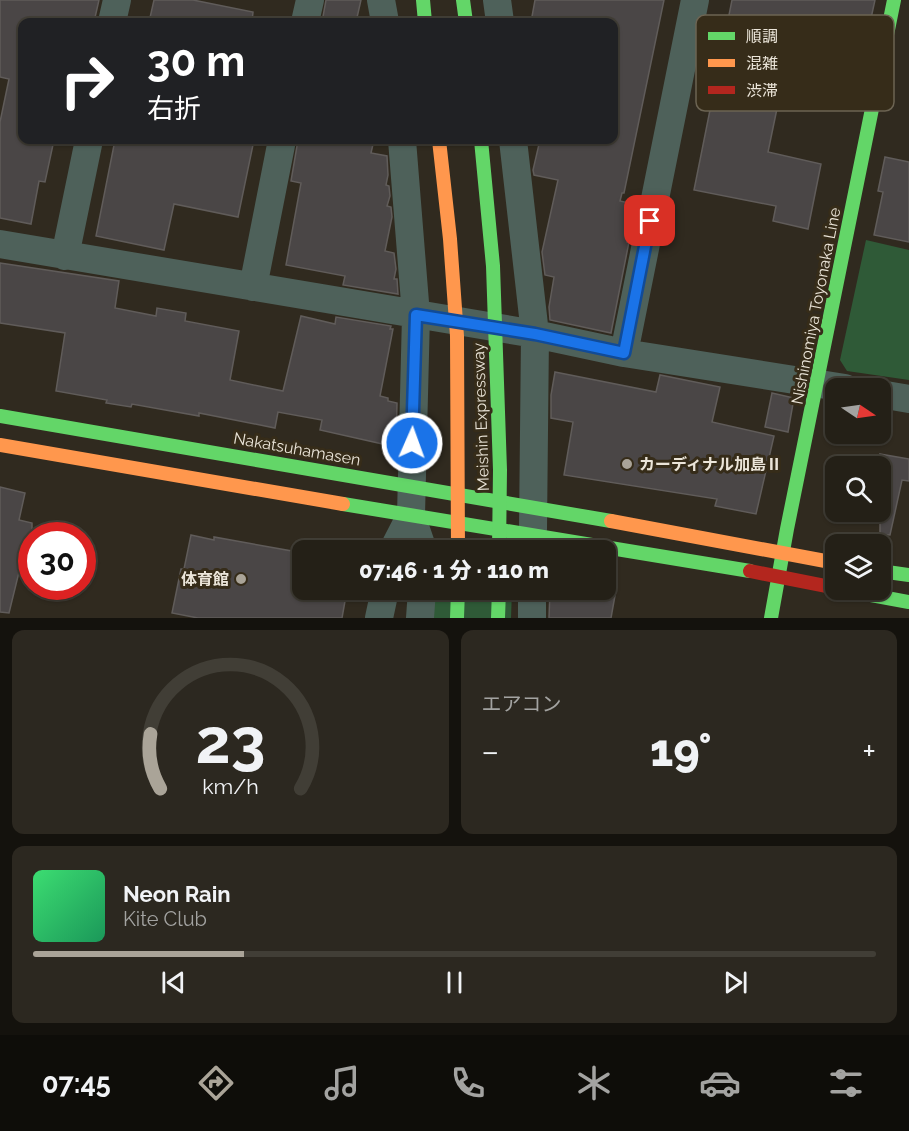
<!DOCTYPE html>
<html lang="ja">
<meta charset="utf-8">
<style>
:root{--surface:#242017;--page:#2c2820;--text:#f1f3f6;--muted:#a3a3a1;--line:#413e36;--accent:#aaa498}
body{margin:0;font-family:Raleway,"Noto Sans JP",sans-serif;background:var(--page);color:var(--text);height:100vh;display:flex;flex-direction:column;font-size:22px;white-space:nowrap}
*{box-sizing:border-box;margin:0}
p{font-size:20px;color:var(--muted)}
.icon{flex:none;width:33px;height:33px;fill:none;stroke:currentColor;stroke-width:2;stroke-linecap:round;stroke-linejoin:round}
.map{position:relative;height:618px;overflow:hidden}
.sheet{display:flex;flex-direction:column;gap:12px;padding:12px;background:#14120d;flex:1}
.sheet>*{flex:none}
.banner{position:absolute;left:18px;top:18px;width:600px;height:126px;border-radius:12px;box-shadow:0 2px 4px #0004,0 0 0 2px var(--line);background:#202124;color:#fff;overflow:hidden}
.needle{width:39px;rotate:103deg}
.buttons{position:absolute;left:825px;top:378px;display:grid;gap:12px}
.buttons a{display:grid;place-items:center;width:66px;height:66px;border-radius:12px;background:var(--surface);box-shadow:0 2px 4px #0004,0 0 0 2px var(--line);font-size:30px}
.speed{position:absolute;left:18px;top:522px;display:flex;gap:12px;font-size:30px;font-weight:700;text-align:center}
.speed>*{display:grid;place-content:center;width:78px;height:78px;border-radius:50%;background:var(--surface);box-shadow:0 2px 4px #0004,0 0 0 2px var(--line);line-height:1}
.speed .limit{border:9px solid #d22;background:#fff;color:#111}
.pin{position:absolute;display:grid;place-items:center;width:51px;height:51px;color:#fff;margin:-26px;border-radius:12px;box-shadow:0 3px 9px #0006}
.me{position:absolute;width:66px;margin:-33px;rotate:2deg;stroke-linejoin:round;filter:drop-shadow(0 0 4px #0008)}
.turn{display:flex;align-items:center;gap:21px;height:126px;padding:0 30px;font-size:27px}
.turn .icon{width:78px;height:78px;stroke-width:2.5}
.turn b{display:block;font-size:42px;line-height:51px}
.big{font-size:45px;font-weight:800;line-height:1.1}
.sheet .widget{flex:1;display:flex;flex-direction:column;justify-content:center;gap:9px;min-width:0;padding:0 21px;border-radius:12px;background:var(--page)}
.sheet .dial{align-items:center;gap:0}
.dial svg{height:156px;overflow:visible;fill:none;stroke:var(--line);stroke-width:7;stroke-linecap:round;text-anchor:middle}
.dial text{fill:var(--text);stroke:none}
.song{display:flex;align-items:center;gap:18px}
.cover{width:72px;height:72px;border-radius:9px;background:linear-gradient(135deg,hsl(140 70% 55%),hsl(150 70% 35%))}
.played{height:6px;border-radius:3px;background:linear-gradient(90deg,var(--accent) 25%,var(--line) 25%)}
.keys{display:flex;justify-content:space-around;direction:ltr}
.heat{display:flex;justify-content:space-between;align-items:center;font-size:33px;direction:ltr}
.sheet .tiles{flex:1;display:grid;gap:12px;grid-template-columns:1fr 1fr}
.widget:last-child{grid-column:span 2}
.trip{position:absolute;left:292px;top:540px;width:324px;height:60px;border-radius:12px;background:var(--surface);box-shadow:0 2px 4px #0004,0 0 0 2px var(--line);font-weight:800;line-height:60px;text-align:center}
.dock{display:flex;height:96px;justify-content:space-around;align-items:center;background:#0e0d09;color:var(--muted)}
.dock .icon{width:42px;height:42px}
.dock .active{color:var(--accent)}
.dock b{font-size:27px;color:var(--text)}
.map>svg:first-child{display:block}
</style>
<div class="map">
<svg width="909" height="618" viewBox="0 0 909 618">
<rect width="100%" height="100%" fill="#302a1f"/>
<path fill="#2f5a37" d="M866 240 909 250V380L847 371 840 360Z
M434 590H512L511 618H432Z"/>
<path fill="#4a4646" stroke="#605c5a" stroke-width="1.5" d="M0 0H99L94 22H22V140H54L45 182 39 181 31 224 0 218V122L9 79 0 77Z
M154 0H193L253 12 252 22H149Z
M326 0H361L356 22H322Z
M535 0H664L624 193H622L620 201 633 204 629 224H632L627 242H629L611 333 550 320 549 307 554 277 545 275 542 252 558 180 534 175 533 170 540 140H614V22H531Z
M732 0H875L868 32 796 17 768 152 821 164 808 229 773 221 776 206 694 190Z
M115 140H254L238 217 174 204 164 250 96 236Z
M298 140H374L371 153 387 156 388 175 386 185 389 186 390 196 387 206 391 207 392 217 385 251 394 253 396 269 394 279H397L398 294 343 285 345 276 286 265 301 183 291 181Z
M885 157 909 162V242L874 235 883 192 878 191Z
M0 263 119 281 115 308 156 316 157 308 186 313 185 321 239 331 230 380 283 391 301 316 335 324 336 317 391 326 390 329H393L380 396 388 398V401L397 403 396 447 320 430 322 420 278 412 275 428 199 413V416L132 404 131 407 106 403 107 400 56 391 65 333 0 323Z
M555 372 656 392 660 375 720 387 712 422 774 436 756 514 715 506 717 499 564 475 573 422 551 418V395Z
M772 393 794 398 788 432 765 427Z
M880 454 909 459V481L902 480 890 535 880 534Z
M0 487 25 493 19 520 32 523V570L20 568 9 613 0 612Z
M191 535 214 540V537L303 553V590H347L342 618H198L172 613 181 569H184Z
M550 590H616L611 618H549Z"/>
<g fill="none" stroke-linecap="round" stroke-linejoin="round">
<path stroke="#4e615a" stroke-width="28" d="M381 0 385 22
M497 0 500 22
M112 22 117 0
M305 22 310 0
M402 140 416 315 411 515 423 550
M513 140 535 334 533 529
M0 244 535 334 624 353 845 388
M65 256 89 140
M253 287 282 140
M624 353 695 0
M880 394 909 399
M393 550 411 515
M379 618 385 590
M420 618 422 590
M532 618V590"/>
<path stroke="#63d668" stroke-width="14" d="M423 0 425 22
M463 0 466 22
M0 416 611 521
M343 504 750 571
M880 571 909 575
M844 590 909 602
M457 618 458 590
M498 618 499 590
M771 618 787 529 894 0"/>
<path stroke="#ff974d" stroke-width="14" d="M0 445 343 504
M611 521 836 563"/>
<path stroke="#b3261e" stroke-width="14" d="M750 571 836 588"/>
<path stroke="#63d668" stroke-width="14" d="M481 140 493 266 500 470 499 550"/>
<path stroke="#ff974d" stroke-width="14" d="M439 140 450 239 457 336 458 550"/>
</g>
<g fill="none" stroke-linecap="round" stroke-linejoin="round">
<g stroke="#114b97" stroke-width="15">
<path id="route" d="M412 443 416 315 535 334 624 353 650 221"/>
</g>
<use href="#route" stroke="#1a73e8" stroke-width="10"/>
</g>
<g fill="#aaa498" stroke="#362c19" stroke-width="2">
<circle cx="627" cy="464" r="6"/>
<circle cx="241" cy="579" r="6"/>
</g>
<g text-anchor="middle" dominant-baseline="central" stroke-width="6" stroke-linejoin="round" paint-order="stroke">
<g font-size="16" fill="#ebe5d9" stroke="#362c19">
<text transform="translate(816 306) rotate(-79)">Nishinomiya Toyonaka Line</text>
<text transform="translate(481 417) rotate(-92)">Meishin Expressway</text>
<text transform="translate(297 449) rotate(10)">Nakatsuhamasen</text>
</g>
<g font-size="16" font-weight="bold" fill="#ebe5d9" stroke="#362c19" text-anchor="start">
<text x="639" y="464">カーディナル加島Ⅱ</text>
<text x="229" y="579" text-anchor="end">体育館</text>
</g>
</g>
<rect x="696" y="15" width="198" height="96" rx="9" fill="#362c19" stroke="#6c6453" stroke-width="1.5"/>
<rect x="708" y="32" width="27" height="8" fill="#63d668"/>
<rect x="708" y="59" width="27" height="8" fill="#ff974d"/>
<rect x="708" y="86" width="27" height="8" fill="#b3261e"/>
<g font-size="16" fill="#ebe5d9">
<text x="746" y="42">順調</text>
<text x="746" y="69">混雑</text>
<text x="746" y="96">渋滞</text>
</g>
</svg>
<div class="buttons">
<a><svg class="needle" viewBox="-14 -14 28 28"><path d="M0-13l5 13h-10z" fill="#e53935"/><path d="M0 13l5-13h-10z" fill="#a3a3a1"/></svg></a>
<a><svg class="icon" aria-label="search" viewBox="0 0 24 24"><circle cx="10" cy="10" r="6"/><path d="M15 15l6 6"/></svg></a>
<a><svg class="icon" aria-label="layers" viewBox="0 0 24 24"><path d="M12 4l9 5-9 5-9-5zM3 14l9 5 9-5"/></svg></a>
</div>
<div class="speed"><div class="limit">30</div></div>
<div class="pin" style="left:650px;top:221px;background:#d93025"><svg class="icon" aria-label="arrive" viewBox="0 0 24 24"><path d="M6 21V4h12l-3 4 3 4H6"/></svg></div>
<svg class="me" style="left:412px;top:443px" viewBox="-20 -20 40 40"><circle r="17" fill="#1a73e8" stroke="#fff" stroke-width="3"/><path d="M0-11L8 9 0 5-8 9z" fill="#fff"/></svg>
<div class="trip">07:46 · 1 分 · 110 m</div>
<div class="banner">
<div class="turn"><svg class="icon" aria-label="right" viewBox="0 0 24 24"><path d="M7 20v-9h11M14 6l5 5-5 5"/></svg><div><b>30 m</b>右折</div></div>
</div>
</div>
<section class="sheet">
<div class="tiles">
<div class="widget dial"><svg viewBox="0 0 100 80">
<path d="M14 69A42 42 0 1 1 86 69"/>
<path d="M14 69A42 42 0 0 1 9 41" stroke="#aaa498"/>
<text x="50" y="56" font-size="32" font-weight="700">23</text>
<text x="50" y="72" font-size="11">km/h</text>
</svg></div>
<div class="widget"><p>エアコン</p>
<div class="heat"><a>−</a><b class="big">19°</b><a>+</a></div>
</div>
<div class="widget">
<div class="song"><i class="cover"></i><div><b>Neon Rain</b><p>Kite Club</p></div></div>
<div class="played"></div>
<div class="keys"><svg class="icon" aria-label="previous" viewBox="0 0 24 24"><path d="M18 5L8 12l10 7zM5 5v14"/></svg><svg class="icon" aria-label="pause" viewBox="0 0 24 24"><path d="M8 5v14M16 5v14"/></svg><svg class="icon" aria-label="next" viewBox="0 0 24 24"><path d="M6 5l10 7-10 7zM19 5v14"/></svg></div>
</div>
</div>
</section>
<nav class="dock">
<b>07:45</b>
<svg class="icon active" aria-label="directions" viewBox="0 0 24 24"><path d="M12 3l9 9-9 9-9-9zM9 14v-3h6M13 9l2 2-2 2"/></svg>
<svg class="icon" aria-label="music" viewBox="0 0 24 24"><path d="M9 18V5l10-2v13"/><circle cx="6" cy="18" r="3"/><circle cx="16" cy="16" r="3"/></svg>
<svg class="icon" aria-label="phone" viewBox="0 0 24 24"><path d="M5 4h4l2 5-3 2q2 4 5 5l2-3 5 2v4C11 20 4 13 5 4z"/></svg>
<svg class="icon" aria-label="climate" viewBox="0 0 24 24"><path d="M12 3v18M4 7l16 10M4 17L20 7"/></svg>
<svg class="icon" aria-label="car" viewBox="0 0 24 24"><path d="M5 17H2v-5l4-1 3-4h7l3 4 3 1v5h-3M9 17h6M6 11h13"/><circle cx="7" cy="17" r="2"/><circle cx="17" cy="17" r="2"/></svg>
<svg class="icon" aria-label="filters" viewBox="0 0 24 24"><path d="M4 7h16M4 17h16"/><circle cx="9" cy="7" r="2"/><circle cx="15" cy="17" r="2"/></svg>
</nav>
